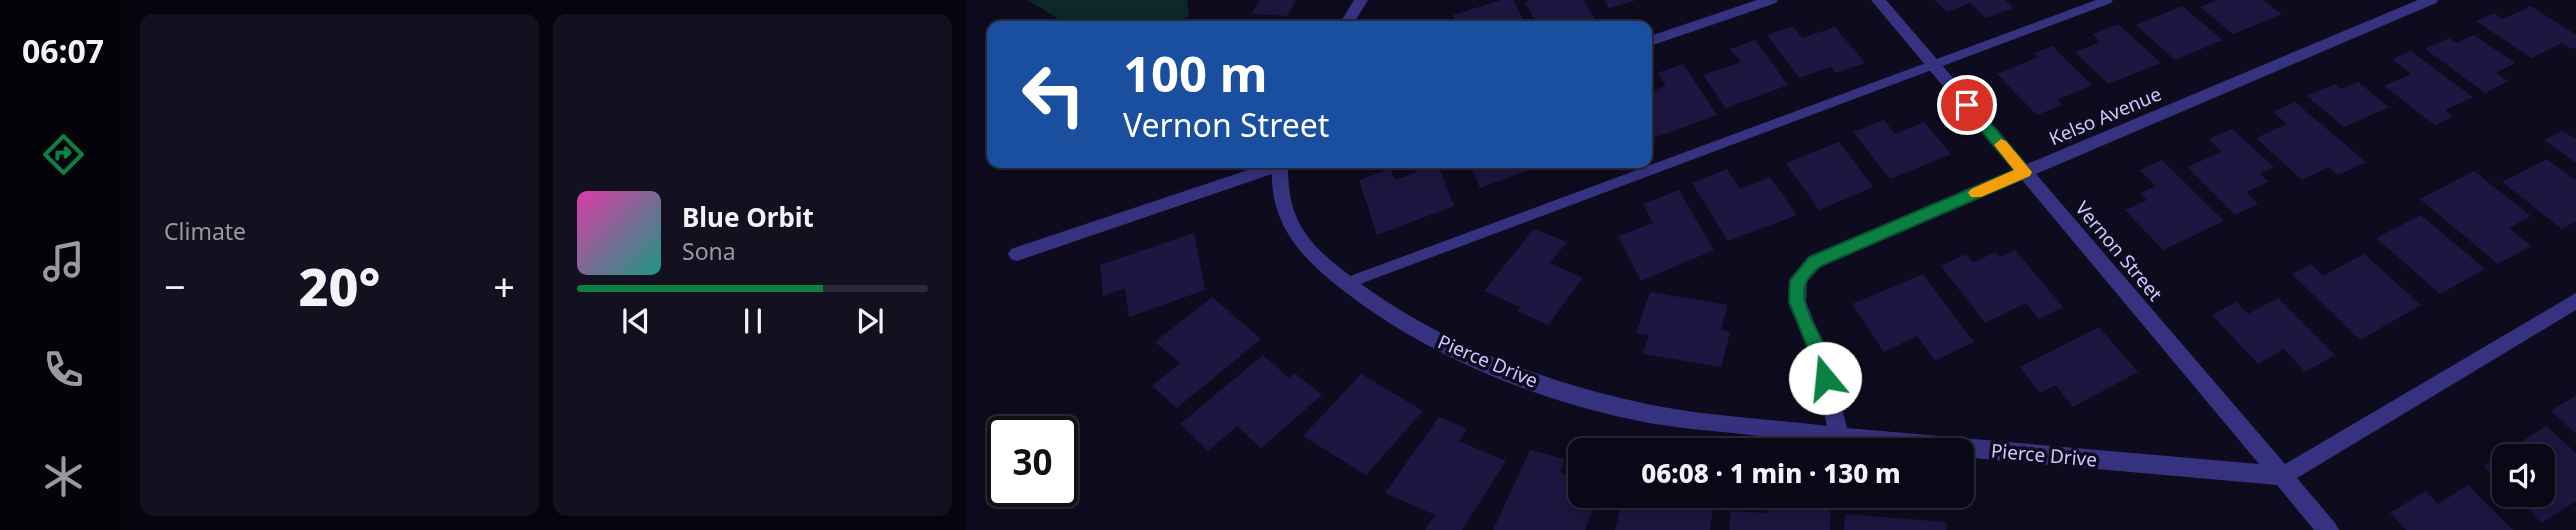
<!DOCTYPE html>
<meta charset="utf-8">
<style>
:root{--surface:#0a0816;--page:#13111f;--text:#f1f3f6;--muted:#999aa1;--line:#2a2935;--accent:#0b8043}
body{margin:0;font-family:"Noto Sans",sans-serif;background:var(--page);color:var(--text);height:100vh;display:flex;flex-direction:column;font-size:26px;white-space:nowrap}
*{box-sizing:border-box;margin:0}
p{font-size:23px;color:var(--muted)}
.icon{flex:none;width:38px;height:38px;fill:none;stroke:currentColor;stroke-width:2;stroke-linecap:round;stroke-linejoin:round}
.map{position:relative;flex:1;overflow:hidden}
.drawer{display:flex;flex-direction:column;gap:14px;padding:14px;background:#06040c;width:840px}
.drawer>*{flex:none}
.banner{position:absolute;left:21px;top:21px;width:665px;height:147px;border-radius:14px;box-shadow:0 4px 18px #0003,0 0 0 2px var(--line);background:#1a4fa0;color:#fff;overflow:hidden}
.fabs{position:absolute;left:1526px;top:444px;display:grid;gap:14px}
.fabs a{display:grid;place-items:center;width:63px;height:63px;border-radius:14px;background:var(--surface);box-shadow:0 4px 18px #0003,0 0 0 2px var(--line);font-size:35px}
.speed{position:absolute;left:21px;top:416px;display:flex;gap:14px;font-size:35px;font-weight:700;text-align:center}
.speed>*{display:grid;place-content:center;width:91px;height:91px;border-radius:50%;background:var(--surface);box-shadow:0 4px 18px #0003,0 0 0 2px var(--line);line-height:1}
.speed .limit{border:4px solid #111;border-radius:10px;background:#fff;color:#111}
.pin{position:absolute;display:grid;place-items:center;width:60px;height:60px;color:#fff;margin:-30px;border:4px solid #fff;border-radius:50%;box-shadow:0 2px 7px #0007}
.me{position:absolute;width:77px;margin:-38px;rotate:343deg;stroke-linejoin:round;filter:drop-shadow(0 0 5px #0008)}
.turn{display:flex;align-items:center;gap:24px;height:147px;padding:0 21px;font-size:32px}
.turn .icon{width:91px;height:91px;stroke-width:2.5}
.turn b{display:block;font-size:49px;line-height:60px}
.big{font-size:52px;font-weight:800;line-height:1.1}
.drawer .tile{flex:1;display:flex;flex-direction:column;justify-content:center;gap:10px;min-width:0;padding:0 24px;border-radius:14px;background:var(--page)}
.song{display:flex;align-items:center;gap:21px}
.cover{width:84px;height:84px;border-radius:10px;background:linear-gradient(135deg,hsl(320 70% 55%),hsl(170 70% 35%))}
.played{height:7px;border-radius:4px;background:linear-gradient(90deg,var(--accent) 70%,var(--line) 70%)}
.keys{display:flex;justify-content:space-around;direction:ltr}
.heat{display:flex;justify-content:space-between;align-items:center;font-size:38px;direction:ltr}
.drawer .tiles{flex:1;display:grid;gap:14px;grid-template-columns:repeat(2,1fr)}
.trip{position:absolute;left:602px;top:438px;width:406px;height:70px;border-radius:14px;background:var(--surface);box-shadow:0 4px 18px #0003,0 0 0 2px var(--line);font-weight:800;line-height:70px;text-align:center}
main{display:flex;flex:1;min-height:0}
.dock{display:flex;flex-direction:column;width:126px;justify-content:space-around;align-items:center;background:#040309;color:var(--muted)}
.dock .icon{width:49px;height:49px}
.dock .current{color:var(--accent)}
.dock b{font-size:32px;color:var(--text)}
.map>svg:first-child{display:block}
</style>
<main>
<nav class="dock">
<b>06:07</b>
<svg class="icon current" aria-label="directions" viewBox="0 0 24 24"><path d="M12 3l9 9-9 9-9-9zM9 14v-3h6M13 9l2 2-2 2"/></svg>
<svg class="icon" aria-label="music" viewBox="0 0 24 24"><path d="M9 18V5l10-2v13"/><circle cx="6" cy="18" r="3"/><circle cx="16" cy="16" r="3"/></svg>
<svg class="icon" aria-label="phone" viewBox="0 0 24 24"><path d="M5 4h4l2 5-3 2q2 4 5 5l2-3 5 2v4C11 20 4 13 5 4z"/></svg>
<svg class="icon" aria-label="climate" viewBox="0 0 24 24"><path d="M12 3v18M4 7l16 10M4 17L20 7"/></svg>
</nav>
<section class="drawer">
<div class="tiles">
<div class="tile"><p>Climate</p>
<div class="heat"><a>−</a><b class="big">20°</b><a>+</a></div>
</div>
<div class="tile">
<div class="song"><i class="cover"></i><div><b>Blue Orbit</b><p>Sona</p></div></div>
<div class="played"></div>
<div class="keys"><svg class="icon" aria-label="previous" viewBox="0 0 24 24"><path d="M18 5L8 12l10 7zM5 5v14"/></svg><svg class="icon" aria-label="pause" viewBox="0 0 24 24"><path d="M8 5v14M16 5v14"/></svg><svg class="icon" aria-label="next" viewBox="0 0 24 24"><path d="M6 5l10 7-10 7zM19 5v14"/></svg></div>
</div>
</div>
</section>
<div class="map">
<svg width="1610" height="530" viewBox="0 0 1610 530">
<rect width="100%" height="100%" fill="#0e0b1e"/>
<path fill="#0d2828" d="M62 0H221L223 16 210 26H104Z"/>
<path fill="#1e1540" d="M294 0H330L321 16 285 14Z
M535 0H547L561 26H492L487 15Z
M566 0H617L630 20 611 26H572L559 2Z
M638 0H668V1L643 8Z
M968 0H1039L1047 8 1020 18 1004 3 981 12Z
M1251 0H1297L1316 14 1267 34 1234 7Z
M1216 6 1257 40 1209 60 1170 25Z
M1565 6 1610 35V47L1605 49 1596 43 1565 58 1510 21 1528 13 1537 19Z
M1152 24 1195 63 1142 84 1109 52 1134 42 1127 34Z
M827 26 836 38 869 27 899 63 870 73 865 67 833 78 801 35Z
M1508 35 1549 63 1530 73 1542 81 1519 93 1459 49 1483 38 1490 43Z
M789 40 822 85 760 108 737 75 775 62 764 49Z
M1086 46 1126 85 1091 100 1096 105 1071 115 1031 74 1072 57 1068 53Z
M1445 51 1507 97 1479 110 1487 116 1469 125 1418 86 1445 74 1426 59Z
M717 64 751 115 682 140 681 100 687 98 683 92 700 86 691 73Z
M1392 82 1423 107 1378 127 1341 96 1369 84 1375 89Z
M1329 102 1400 162 1372 175 1363 167 1336 180 1290 138 1321 124 1307 112Z
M918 120 929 134 958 122 985 154 924 179 887 132Z
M1266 129 1308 167 1294 174 1302 182 1280 192 1292 204 1269 215 1221 167 1256 152 1242 139Z
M1596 131 1610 139V163L1578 140Z
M873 142 907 187 853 210 820 163Z
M1581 159 1610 180V221L1596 229 1536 182Z
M1196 160 1258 221 1197 250 1159 210 1181 200 1174 193 1190 186 1174 170Z
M452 163H471L488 206 411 235 393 180 425 169 429 180 451 172 448 164Z
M503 163H583L514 188Z
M761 169 774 189 804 177 831 215 762 241 726 183Z
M1508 171 1565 216 1543 228 1565 246 1532 264 1454 199Z
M713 190 748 250 675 281 652 236 687 223 677 204Z
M1455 215 1519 269 1474 294 1410 238Z
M568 229 601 242 584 263 617 278 582 325 551 311 554 307 518 291Z
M228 233 239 290 163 317 159 288 137 296 134 265Z
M1049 250 1097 307 1073 319 1060 303 1019 323 975 266 1000 254 1007 263 1029 252 1033 257Z
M1398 254 1455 305 1394 340 1326 274 1345 264 1357 276Z
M957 274 1008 342 969 361 951 336 918 352 886 304Z
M684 292 762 305 755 330 764 332 755 367 677 354 683 335 670 333Z
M246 297 295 339 211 408 186 386 214 363 189 342Z
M1312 298 1369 355 1339 372 1318 349 1292 364 1246 315 1270 302 1282 314Z
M1133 327 1172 372 1107 407 1090 385 1074 393 1054 367Z
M297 355 323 378 329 373 356 395 295 448 271 426 242 451 214 424Z
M395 374 457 411 400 475 337 436Z
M1610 395V434L1585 411Z
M473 417 501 429 493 441 540 461 496 530H459L469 515 419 493Z
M1580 426 1610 453V501L1576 523 1548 495H1577V457H1538V486L1517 466Z
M564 450 599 459 594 472 614 478V495H633L619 530H527Z
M1502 485 1547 530H1440L1424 513 1460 491 1472 504Z
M657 495H749L744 530H649Z
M802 498 864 502V530H763L765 511 801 513Z
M879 514 980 522 981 530H878Z"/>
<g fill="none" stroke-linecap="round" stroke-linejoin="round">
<path fill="#363280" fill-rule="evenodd" d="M1130 0H1147L1145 3 386 287H376L374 283 376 279Z"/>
<path fill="#363280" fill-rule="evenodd" d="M388 0H402L386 26H372Z
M791 0H812L810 3 681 47V37Z
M905 0H920L1061 164 1452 0H1472L1470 3 1070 174 1319 464 1610 293V310L1331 478 1369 523 1373 530H1348L1311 485 996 457V450C968 450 939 451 911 450 868 447 826 440 784 435 751 431 716 429 683 423 578 403 468 360 382 294 342 264 305 229 306 174L51 261 45 259 42 254 45 249 303 163H329L322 169C322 192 326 215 340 234 353 253 373 267 391 281 476 344 578 382 681 404 738 416 803 419 861 426L845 358 822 302 823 280 843 256 1047 170ZM1056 180 1293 464 881 428 863 358 840 302 841 282 855 266Z"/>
</g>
<path fill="#0b8043" stroke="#07532c" stroke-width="2" d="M1001 100 1006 101 1066 172 1064 176 855 266C850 270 842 277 840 283 828 313 878 356 865 384L859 386 853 384 846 358 823 302 824 280 843 257 1048 170 996 108 994 105Z"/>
<path fill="#f59e0b" d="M1035 139 1040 141 1066 172 1064 176 1015 197H1005L1002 193 1005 189 1048 170 1028 145Z"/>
<g text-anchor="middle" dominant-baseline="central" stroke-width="7" stroke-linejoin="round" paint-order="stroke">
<g font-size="19" fill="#cec8ff" stroke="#0e0b1e">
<text transform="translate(1139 116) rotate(-23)">Kelso Avenue</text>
<text transform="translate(1153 251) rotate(50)">Vernon Street</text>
<text transform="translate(522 361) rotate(23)">Pierce Drive</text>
<text transform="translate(1078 455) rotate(5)">Pierce Drive</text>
</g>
</g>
</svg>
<div class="fabs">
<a><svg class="icon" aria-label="sound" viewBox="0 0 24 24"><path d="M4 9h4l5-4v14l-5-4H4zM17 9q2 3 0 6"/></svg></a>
</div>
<div class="speed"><div class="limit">30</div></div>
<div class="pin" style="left:1001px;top:105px;background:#d93025"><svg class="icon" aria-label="arrive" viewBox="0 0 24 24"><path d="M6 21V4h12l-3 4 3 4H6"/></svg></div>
<svg class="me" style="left:859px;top:378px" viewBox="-20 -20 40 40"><circle r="19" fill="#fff"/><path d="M0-13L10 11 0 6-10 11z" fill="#0b8043"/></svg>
<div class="trip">06:08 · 1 min · 130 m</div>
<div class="banner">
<div class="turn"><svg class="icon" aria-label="left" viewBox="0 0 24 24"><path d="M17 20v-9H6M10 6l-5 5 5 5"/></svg><div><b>100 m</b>Vernon Street</div></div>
</div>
</div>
</main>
